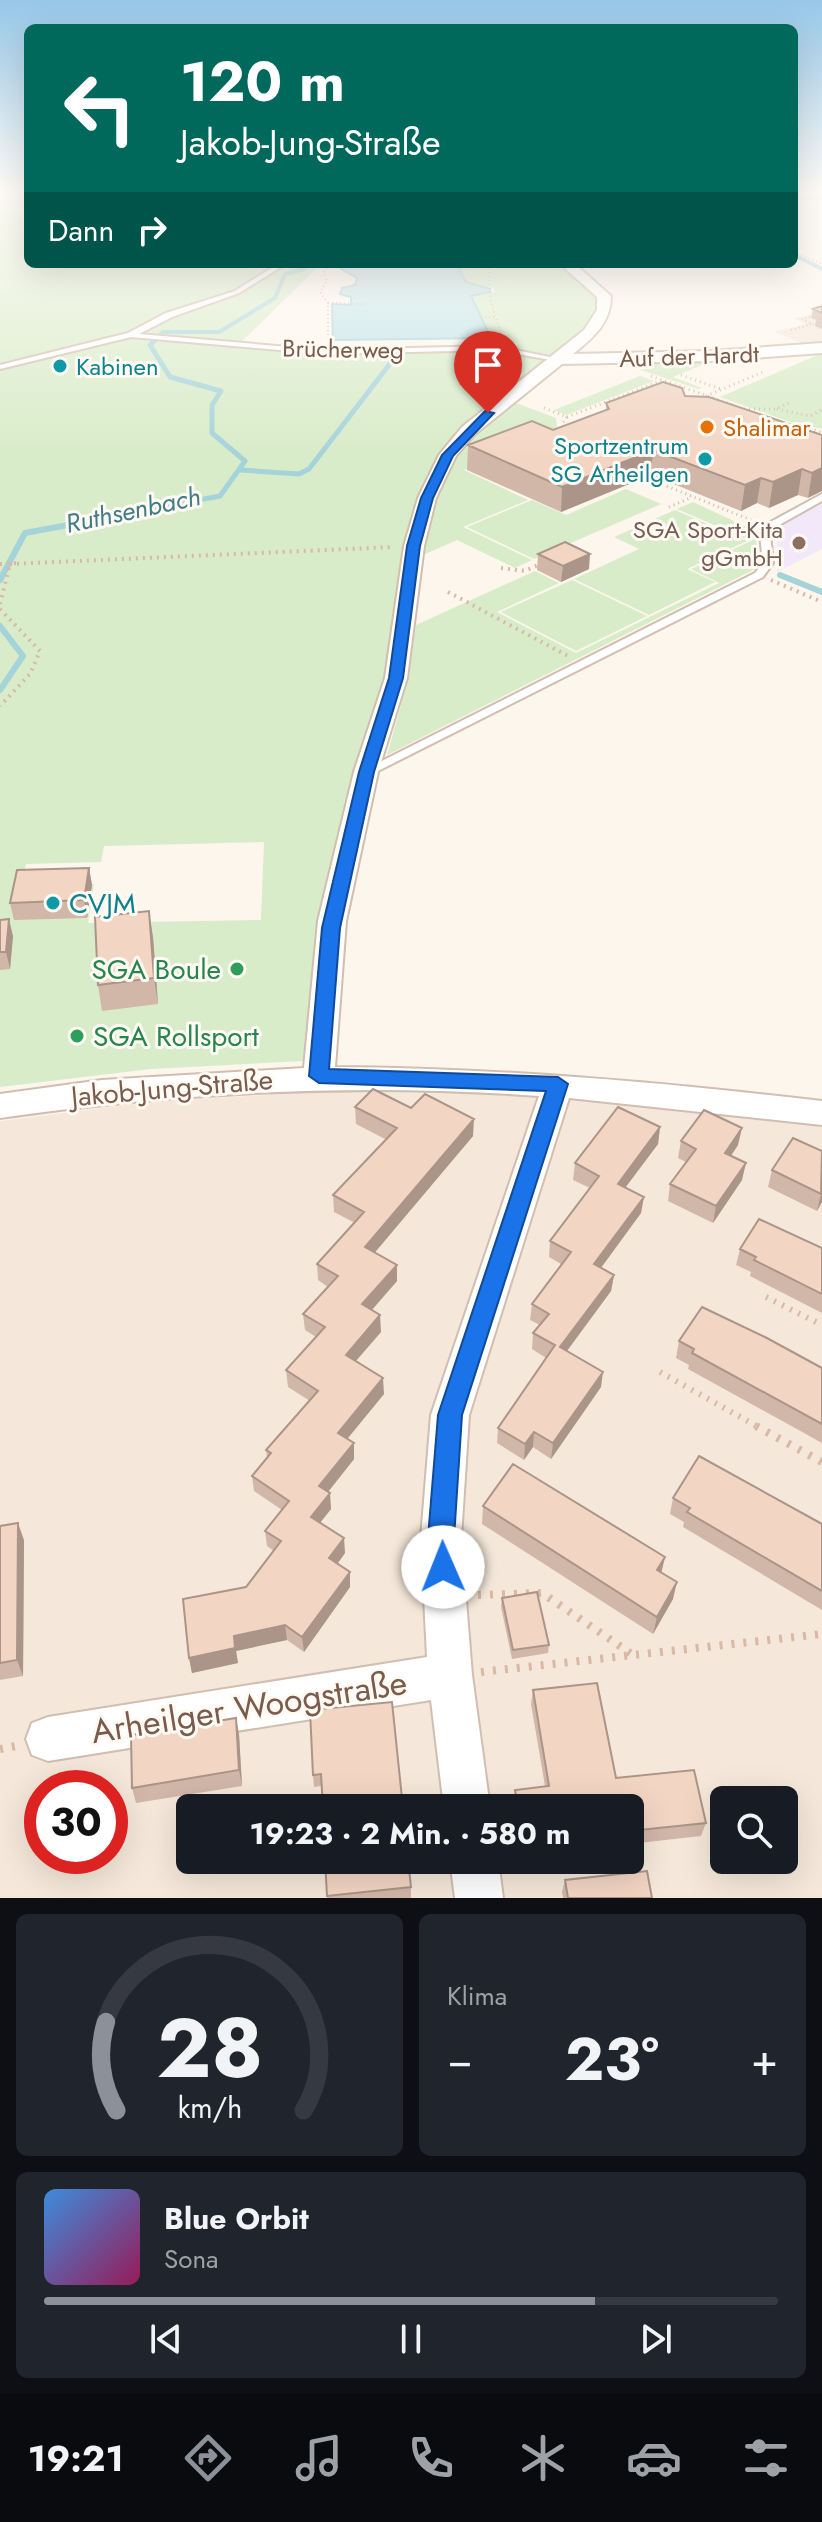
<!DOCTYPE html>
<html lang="de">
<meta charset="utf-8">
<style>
:root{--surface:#171b24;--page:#20242c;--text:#f1f3f6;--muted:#9ea1a6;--line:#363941;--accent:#8c9099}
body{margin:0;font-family:Jost,sans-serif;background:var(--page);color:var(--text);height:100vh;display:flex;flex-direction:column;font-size:30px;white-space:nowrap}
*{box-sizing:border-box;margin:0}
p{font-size:26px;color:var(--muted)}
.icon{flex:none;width:44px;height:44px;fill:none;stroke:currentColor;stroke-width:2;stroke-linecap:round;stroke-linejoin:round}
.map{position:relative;height:1898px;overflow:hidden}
.panel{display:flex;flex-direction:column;gap:16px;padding:16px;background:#0d0f14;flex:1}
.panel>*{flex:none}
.guide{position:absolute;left:24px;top:24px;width:774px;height:244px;border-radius:12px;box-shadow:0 8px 32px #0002;background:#00695c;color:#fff;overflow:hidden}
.fabs{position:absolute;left:710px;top:1786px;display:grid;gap:16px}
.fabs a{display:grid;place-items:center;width:88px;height:88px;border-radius:12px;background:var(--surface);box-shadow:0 8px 32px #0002;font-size:40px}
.speed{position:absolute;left:24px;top:1770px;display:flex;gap:16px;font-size:40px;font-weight:700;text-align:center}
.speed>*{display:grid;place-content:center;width:104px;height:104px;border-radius:50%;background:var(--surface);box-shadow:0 8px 32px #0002;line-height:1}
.speed .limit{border:12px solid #d22;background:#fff;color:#111}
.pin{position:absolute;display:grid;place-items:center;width:68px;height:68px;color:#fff;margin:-82px -34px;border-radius:50% 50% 50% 0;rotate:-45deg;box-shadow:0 0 8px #0007}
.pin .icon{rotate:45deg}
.me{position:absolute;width:88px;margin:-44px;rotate:359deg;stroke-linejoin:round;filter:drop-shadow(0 0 6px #0008)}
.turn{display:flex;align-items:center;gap:28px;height:168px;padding:0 24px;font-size:36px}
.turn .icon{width:104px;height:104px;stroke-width:2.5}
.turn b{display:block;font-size:56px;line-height:68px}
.then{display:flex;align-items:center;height:76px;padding:0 24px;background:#0003;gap:16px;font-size:30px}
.big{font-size:60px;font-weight:700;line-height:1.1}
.panel .tile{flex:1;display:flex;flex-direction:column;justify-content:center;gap:12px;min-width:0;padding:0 28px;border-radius:12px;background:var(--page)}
.panel .dial{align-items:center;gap:0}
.dial svg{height:208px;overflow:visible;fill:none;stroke:var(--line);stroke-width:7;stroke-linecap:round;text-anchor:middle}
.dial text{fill:var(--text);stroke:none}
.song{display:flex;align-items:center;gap:24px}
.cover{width:96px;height:96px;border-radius:12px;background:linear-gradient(135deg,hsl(210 70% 55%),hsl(330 70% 35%))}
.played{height:8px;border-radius:4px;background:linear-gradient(90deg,var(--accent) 75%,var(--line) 75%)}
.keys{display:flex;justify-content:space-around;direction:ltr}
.heat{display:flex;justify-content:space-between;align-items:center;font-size:44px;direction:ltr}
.panel .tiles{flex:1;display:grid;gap:16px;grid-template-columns:1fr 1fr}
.tile:last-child{grid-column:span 2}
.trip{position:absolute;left:176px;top:1794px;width:468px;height:80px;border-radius:12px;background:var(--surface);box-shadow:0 8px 32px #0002;font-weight:700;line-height:80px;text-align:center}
.menu{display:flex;height:128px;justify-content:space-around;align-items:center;background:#090b0e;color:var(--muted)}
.menu .icon{width:56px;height:56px}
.menu .current{color:var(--accent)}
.menu b{font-size:36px;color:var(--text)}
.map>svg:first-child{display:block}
</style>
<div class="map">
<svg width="822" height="1898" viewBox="0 0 822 1898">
<rect width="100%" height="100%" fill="#fdf6ec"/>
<path fill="#f5e8da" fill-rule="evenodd" d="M822 312V344L809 346 775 332 806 324 795 318Z
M315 1092 547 1095 822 1126V1898H0V1121L150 1102ZM42 1788H110V1856H42ZM724 1800H784V1860H724ZM190 1808H630V1860H190Z"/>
<path fill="#f3e8fa" d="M822 504V549L777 572V530L784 522Z"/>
<path fill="#d8ecc9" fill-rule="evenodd" d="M28 199V264H321L236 347 299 353 489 349 545 359 461 429 440 454 419 496 402 550 385 676 347 795 315 931 304 1061 151 1069 0 1087V200ZM264 842 261 920 88 923 94 884 21 885 26 864 101 862 104 846Z
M467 264H561L598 296 600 307 583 332 555 356 515 349 519 343 507 341 503 334 491 338 470 296 495 292 494 288C475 287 468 287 459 270Z
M822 353V429L790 422 720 397Z
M716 359 673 377 702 388 698 389 614 361Z
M640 376 654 381 566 415 554 410Z
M511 401 556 418 558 439 531 444 464 470 528 500 463 527 532 560 515 568 457 540 423 555C421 490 467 440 511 401Z
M626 489 661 504 534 559 467 527 532 500 566 515Z
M693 502 755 531 759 567 387 755 409 676 416 625 535 571 559 583 497 612 576 653 719 583 691 569 751 541 677 509Z
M675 510 747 541 687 569 715 582 649 615 574 579 639 549 614 537Z
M572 580 647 616 576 651 501 612Z"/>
<path fill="#bfe3e8" stroke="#a5d3da" stroke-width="2" d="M339 264H467L459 270 466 282 490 289V292L471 296 491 338 333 340 332 304 351 305V297L340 294 342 288 355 285 357 278 341 269Z"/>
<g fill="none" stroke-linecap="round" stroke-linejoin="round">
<path stroke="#a5d3da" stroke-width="4" d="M794 255 822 269
M156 339 163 332H219L275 298 285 274 304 269 307 264"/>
<path stroke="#a5d3da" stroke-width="5" d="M241 470 299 474 309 469 399 352
M69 525 220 496 245 461 212 433V405L221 391 170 377 150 345 158 337"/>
<path stroke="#a5d3da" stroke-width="6" d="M780 575 822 592
M0 580 25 533 79 523
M0 626 23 656 0 690"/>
<g stroke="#d1beb0" stroke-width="4">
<path id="service" d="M0 196H28V200H0Z
M278 264H286L239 293 172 317 139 334 324 350 496 346 560 359 556 361 496 350 324 354 131 337 0 369V365L128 333 166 313 235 291Z
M822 494V501L772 529 770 534 773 563 763 577 370 775H362L360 772 755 573 763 563 760 534 765 525Z"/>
</g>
<g stroke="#d1beb0" stroke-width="4">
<path id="minor" d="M794 192H822V198H794Z
M560 264H575L611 296C611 323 593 338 573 354L712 351 822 343V353L712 361 562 364 474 435 456 456 436 498 424 546 407 678 378 772 346 921 335 1067C499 1068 659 1082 822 1101V1125L569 1098 469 1415 461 1538 472 1675 490 1808H444L431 1700 48 1761 32 1755 26 1739 32 1723 48 1717 427 1657 421 1538 431 1415 539 1096C358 1083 179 1092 0 1118V1094L102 1080 304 1068 318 921 354 772 385 678 404 546 418 498 439 455 462 427 584 330 597 310V297Z
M450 1860H498L503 1898H455Z"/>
</g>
<path stroke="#d9b8a5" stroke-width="2" stroke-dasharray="1 3" stroke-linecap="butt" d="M0 225 28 223
M794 252 822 264
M488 264 491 303 502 336
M328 303 320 292 327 281 324 272 329 264
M481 317H494
M821 328 802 319 822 314
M791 330 812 324
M328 339V303L364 304"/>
<path stroke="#d9b8a5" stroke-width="3" stroke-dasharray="1 4" stroke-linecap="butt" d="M328 337V341
M681 375 721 389
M651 376 736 406
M706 396 763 372
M544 408 567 417 562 424 564 432
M744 409H776L791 402
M777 409 810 416 821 410
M567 417 663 380
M795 426 822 432
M639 475 756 522
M669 507 692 497"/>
<path stroke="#d9b8a5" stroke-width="4" stroke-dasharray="2 5" stroke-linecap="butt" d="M10 564 393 547
M501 568 525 571 542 563
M771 580 822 602
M448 592 568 656
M0 604 10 564
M0 609 40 651 30 674 0 706"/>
<path stroke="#d9b8a5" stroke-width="6" stroke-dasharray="2 7" stroke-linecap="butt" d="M766 1297 822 1325
M660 1372 760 1428"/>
<path stroke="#d9b8a5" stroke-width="8" stroke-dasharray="3 9" stroke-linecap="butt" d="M756 1426 822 1462
M478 1595 542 1593 633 1655
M481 1672 822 1634
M0 1749 16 1746"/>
<use href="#service" fill="#fff" fill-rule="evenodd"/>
<use href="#minor" fill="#fff" fill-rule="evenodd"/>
<path stroke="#b9a8c9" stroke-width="3" stroke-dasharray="6 4" stroke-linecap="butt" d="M0 192H21"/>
<path stroke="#d9b8a5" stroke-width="4" stroke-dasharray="2 5" stroke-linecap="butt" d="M0 564 17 563"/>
</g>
<path fill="#d1b7a8" d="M822 306V329L815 326 816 320 811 318 813 309Z
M685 396 822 435 808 498 798 495 769 508 757 503 741 511 651 475 561 512 467 470 468 445 553 430 606 411V403Z
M538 554 589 569 561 582 537 570Z
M89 868 92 885 87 918 14 920 10 903Z
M0 920 13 936 10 969 0 970Z
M153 937 158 1004 102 1011 98 985Z
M355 1107 411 1108 473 1136 375 1252 397 1281 372 1310 381 1332 356 1361 384 1394 347 1439 354 1459 328 1492 331 1509 320 1522 345 1553 337 1564 350 1587 304 1652 287 1640 236 1651 238 1663 192 1673 189 1658 274 1551 267 1546 265 1531 282 1510 254 1491 252 1476 267 1457 266 1450 310 1401 288 1387 286 1370 316 1337 305 1330 303 1314 328 1287 318 1280 317 1264 355 1223 334 1212 333 1195 387 1140 356 1124Z
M660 1127 658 1144 625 1188 641 1213 601 1268 614 1275 611 1291 567 1351 601 1387 551 1459 533 1447 524 1460 497 1443 498 1428 546 1358 532 1349 533 1333 540 1325 530 1320 532 1304 561 1264 549 1257 550 1241 590 1188 573 1180 575 1163Z
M681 1141 738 1145 731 1156 742 1180 713 1223 668 1201 670 1184 686 1162 678 1158Z
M822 1151V1202L817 1211 768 1187 772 1170Z
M822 1248V1313L750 1276 751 1272 736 1265 740 1249Z
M679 1341 822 1368V1443L688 1369 689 1365 676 1358Z
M673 1498 822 1524V1610L683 1527 684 1522 670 1514Z
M483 1506 665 1557 661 1573 673 1599 653 1634 482 1524Z
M0 1526 24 1540 23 1676 0 1680Z
M502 1598 549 1645 548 1653 512 1659 501 1607Z
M533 1690 616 1778 706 1823 701 1836 630 1844V1808H514L515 1790 545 1786 531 1704Z
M392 1702 321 1786 314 1787 313 1775Z
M239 1734 242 1786 136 1803 132 1788Z
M325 1860 411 1887V1898H327Z
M565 1880 652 1898H563L562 1892Z"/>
<path fill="#aa9588" d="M653 450 651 475 561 512 562 487Z
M822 468V491L808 498 812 473Z
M802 469 798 495 769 508 773 482Z
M761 478 757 503 741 511 745 485Z
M590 554 589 569 561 582 563 566Z
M89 868 92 885 87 918 84 900Z
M149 911 153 937 158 1004 154 978Z
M9 919 13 936 10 969 6 952Z
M474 1119 473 1136 366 1263 365 1247Z
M660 1127 658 1144 616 1200 618 1184Z
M742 1128 738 1145 721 1170 725 1153Z
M746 1163 742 1180 713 1223 716 1206Z
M822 1192V1202L817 1211 821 1194Z
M644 1197 641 1213 592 1280 594 1264Z
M397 1265V1281L362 1321V1304Z
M614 1275 611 1291 558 1363 560 1347Z
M380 1315 381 1332 347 1371 346 1355Z
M603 1372 601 1387 551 1459 553 1443Z
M383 1378 384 1394 339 1449 338 1433Z
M534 1432 533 1447 524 1460 525 1444Z
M354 1443V1459L320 1502 319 1486Z
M330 1493 331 1509 313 1532 311 1517Z
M18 1523 24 1540 23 1676 17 1660Z
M344 1538 345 1553 330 1574 329 1558Z
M665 1557 661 1574 657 1570Z
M350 1572V1587L304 1652 302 1637Z
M677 1582 673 1599 653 1634 657 1617Z
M285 1625 287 1640 236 1651 238 1663 192 1673 189 1658 234 1636Z
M236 1718 239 1734 242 1786 239 1770Z"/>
<path fill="#f3d5c3" stroke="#aa9588" stroke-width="2" d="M822 306V313L813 309Z
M663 382 682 388 685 396 709 397 822 435V468L812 473 802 469 773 482 761 478 745 485 653 450 562 487 468 445 532 421 553 430 609 409 606 403Z
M565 542 590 554 563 566 538 554Z
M89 868 84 900 10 903 17 870Z
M149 911 154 978 98 985 95 917Z
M9 919 6 952H0V920Z
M373 1089 411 1108 425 1094 474 1119 365 1247 397 1265 362 1304 380 1315 346 1355 383 1378 338 1433 354 1443 319 1486 330 1493 311 1517 344 1538 329 1558 350 1572 302 1637 285 1625 234 1636 235 1648 189 1658 183 1599 246 1587 281 1541 265 1531 289 1501 252 1476 271 1453 266 1450 318 1391 286 1370 325 1327 303 1314 338 1276 317 1264 364 1212 333 1195 397 1128 355 1107Z
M618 1107 660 1127 618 1184 644 1197 594 1264 614 1275 560 1347 603 1372 553 1443 534 1432 525 1444 498 1428 555 1345 533 1333 549 1314 532 1304 571 1252 550 1241 599 1176 575 1163Z
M704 1110 742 1128 725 1153 746 1163 716 1206 670 1184 696 1149 681 1141Z
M793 1138 822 1151 821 1194 772 1170Z
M759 1219 822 1248V1294L754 1260 756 1257 740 1249Z
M702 1307 765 1337 822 1368V1424L692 1353 694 1349 679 1341Z
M699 1456 822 1524V1591L687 1512 690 1508 673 1498Z
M513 1464 665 1557 657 1570 677 1582 657 1617 483 1506Z
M18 1523 17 1660 0 1663V1526Z
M537 1592 549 1645 513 1650 502 1598Z
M597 1683 616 1778 694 1770 706 1823 630 1831V1808H518L515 1790 549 1786 533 1690Z
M392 1702 403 1808H323L321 1774 313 1775 310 1710Z
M236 1718 239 1770 132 1788 131 1735Z
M325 1860H408L411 1887 327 1896Z
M647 1871 652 1898H568L565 1880Z"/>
<linearGradient id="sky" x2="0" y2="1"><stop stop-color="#97c7e8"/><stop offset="0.42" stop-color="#fefbf6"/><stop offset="1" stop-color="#fefbf6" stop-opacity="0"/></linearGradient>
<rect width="822" height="457" fill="url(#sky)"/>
<path fill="#1a73e8" stroke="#114b97" stroke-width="2" d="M485 411 494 413 453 456 433 498 420 546 403 678 374 772 340 928 329 1069 558 1077 568 1084 462 1415 454 1538 456 1567 452 1576 443 1580 434 1576 428 1538 438 1415 546 1091 319 1083 309 1076 322 928 359 772 389 678 407 546 421 498 442 455Z"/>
<g fill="#0f9aa8" stroke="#fffaf3" stroke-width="3">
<circle cx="60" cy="366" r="8"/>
<circle cx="705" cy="459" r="8"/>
<circle cx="53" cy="903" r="8"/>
</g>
<circle fill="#e8710a" stroke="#fffaf3" stroke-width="3" cx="707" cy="427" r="8"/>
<circle fill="#8d6e63" stroke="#fffaf3" stroke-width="3" cx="799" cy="543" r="8"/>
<g fill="#2e9e5b" stroke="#fffaf3" stroke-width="3">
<circle cx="237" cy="969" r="8"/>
<circle cx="77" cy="1036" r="8"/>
</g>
<g text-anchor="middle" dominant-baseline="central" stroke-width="6" stroke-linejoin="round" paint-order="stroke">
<g font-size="24" fill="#7a5c4d" stroke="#fffaf3">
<text transform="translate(343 349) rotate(1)">Brücherweg</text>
<text transform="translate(689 356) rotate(-2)">Auf der Hardt</text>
</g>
<g font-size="24" fill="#0d838f" stroke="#fffaf3" text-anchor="start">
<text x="76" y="366">Kabinen</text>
<text x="689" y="445" text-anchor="end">Sportzentrum<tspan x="689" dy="28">SG Arheilgen</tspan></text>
</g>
<g font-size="24" fill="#c56008" stroke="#fffaf3" text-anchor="start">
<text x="723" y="427">Shalimar</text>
</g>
<g font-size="24" fill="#785e54" stroke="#fffaf3" text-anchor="end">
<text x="783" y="529">SGA Sport-Kita<tspan x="783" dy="28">gGmbH</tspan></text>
</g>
<g font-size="26" font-style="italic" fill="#437c86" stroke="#fffaf3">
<text transform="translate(133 510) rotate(-12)">Ruthsenbach</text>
</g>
<g font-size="28" fill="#0d838f" stroke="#fffaf3" text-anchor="start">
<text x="69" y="903">CVJM</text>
</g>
<g font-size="28" fill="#27864d" stroke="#fffaf3" text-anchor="end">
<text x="221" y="969">SGA Boule</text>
<text x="93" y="1036" text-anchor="start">SGA Rollsport</text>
</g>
<g font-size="28" fill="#7a5c4d" stroke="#fffaf3">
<text transform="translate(172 1088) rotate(-5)">Jakob-Jung-Straße</text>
</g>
<g font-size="34" fill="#7a5c4d" stroke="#fffaf3">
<text transform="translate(249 1707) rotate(-9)">Arheilger Woogstraße</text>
</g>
</g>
</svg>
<div class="fabs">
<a><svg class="icon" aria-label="search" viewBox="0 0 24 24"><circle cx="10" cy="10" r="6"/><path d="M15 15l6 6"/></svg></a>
</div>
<div class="speed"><div class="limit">30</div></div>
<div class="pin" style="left:488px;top:413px;background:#d93025"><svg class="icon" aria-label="arrive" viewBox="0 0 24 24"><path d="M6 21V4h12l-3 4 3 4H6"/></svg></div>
<svg class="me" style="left:443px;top:1567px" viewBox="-20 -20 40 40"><circle r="19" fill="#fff"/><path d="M0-13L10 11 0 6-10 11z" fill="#1a73e8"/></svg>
<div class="trip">19:23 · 2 Min. · 580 m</div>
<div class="guide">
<div class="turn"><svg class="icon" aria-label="left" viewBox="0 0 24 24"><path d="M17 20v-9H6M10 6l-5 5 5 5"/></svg><div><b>120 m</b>Jakob-Jung-Straße</div></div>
<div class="then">Dann<svg class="icon" aria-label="right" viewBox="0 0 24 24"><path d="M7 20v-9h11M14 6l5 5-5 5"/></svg></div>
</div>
</div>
<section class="panel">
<div class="tiles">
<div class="tile dial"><svg viewBox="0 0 100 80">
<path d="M14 69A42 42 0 1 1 86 69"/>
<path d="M14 69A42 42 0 0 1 10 35" stroke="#8c9099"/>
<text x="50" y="56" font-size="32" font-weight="700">28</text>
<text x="50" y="72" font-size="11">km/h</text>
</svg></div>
<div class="tile"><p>Klima</p>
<div class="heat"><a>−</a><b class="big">23°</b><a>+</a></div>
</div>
<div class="tile">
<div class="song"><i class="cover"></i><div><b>Blue Orbit</b><p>Sona</p></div></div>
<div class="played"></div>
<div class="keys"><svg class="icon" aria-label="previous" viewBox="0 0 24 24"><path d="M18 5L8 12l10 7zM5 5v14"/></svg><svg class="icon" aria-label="pause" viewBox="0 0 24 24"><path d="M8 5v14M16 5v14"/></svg><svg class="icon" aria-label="next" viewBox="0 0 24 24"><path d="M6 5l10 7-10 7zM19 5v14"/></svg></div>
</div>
</div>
</section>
<nav class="menu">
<b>19:21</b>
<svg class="icon current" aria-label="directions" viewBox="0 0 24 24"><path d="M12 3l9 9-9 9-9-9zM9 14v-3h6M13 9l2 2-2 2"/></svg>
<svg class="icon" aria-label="music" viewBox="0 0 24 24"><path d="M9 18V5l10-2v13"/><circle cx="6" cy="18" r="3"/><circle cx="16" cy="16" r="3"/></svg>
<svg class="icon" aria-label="phone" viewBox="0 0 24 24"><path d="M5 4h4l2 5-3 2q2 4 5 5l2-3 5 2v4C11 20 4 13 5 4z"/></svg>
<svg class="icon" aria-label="climate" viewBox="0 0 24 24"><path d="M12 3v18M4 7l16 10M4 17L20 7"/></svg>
<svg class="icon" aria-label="car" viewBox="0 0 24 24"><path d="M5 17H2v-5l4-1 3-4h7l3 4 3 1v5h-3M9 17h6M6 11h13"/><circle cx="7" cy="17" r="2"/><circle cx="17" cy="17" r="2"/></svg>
<svg class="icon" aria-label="filters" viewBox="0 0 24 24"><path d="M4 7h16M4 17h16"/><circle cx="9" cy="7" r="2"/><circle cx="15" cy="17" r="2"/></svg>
</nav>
